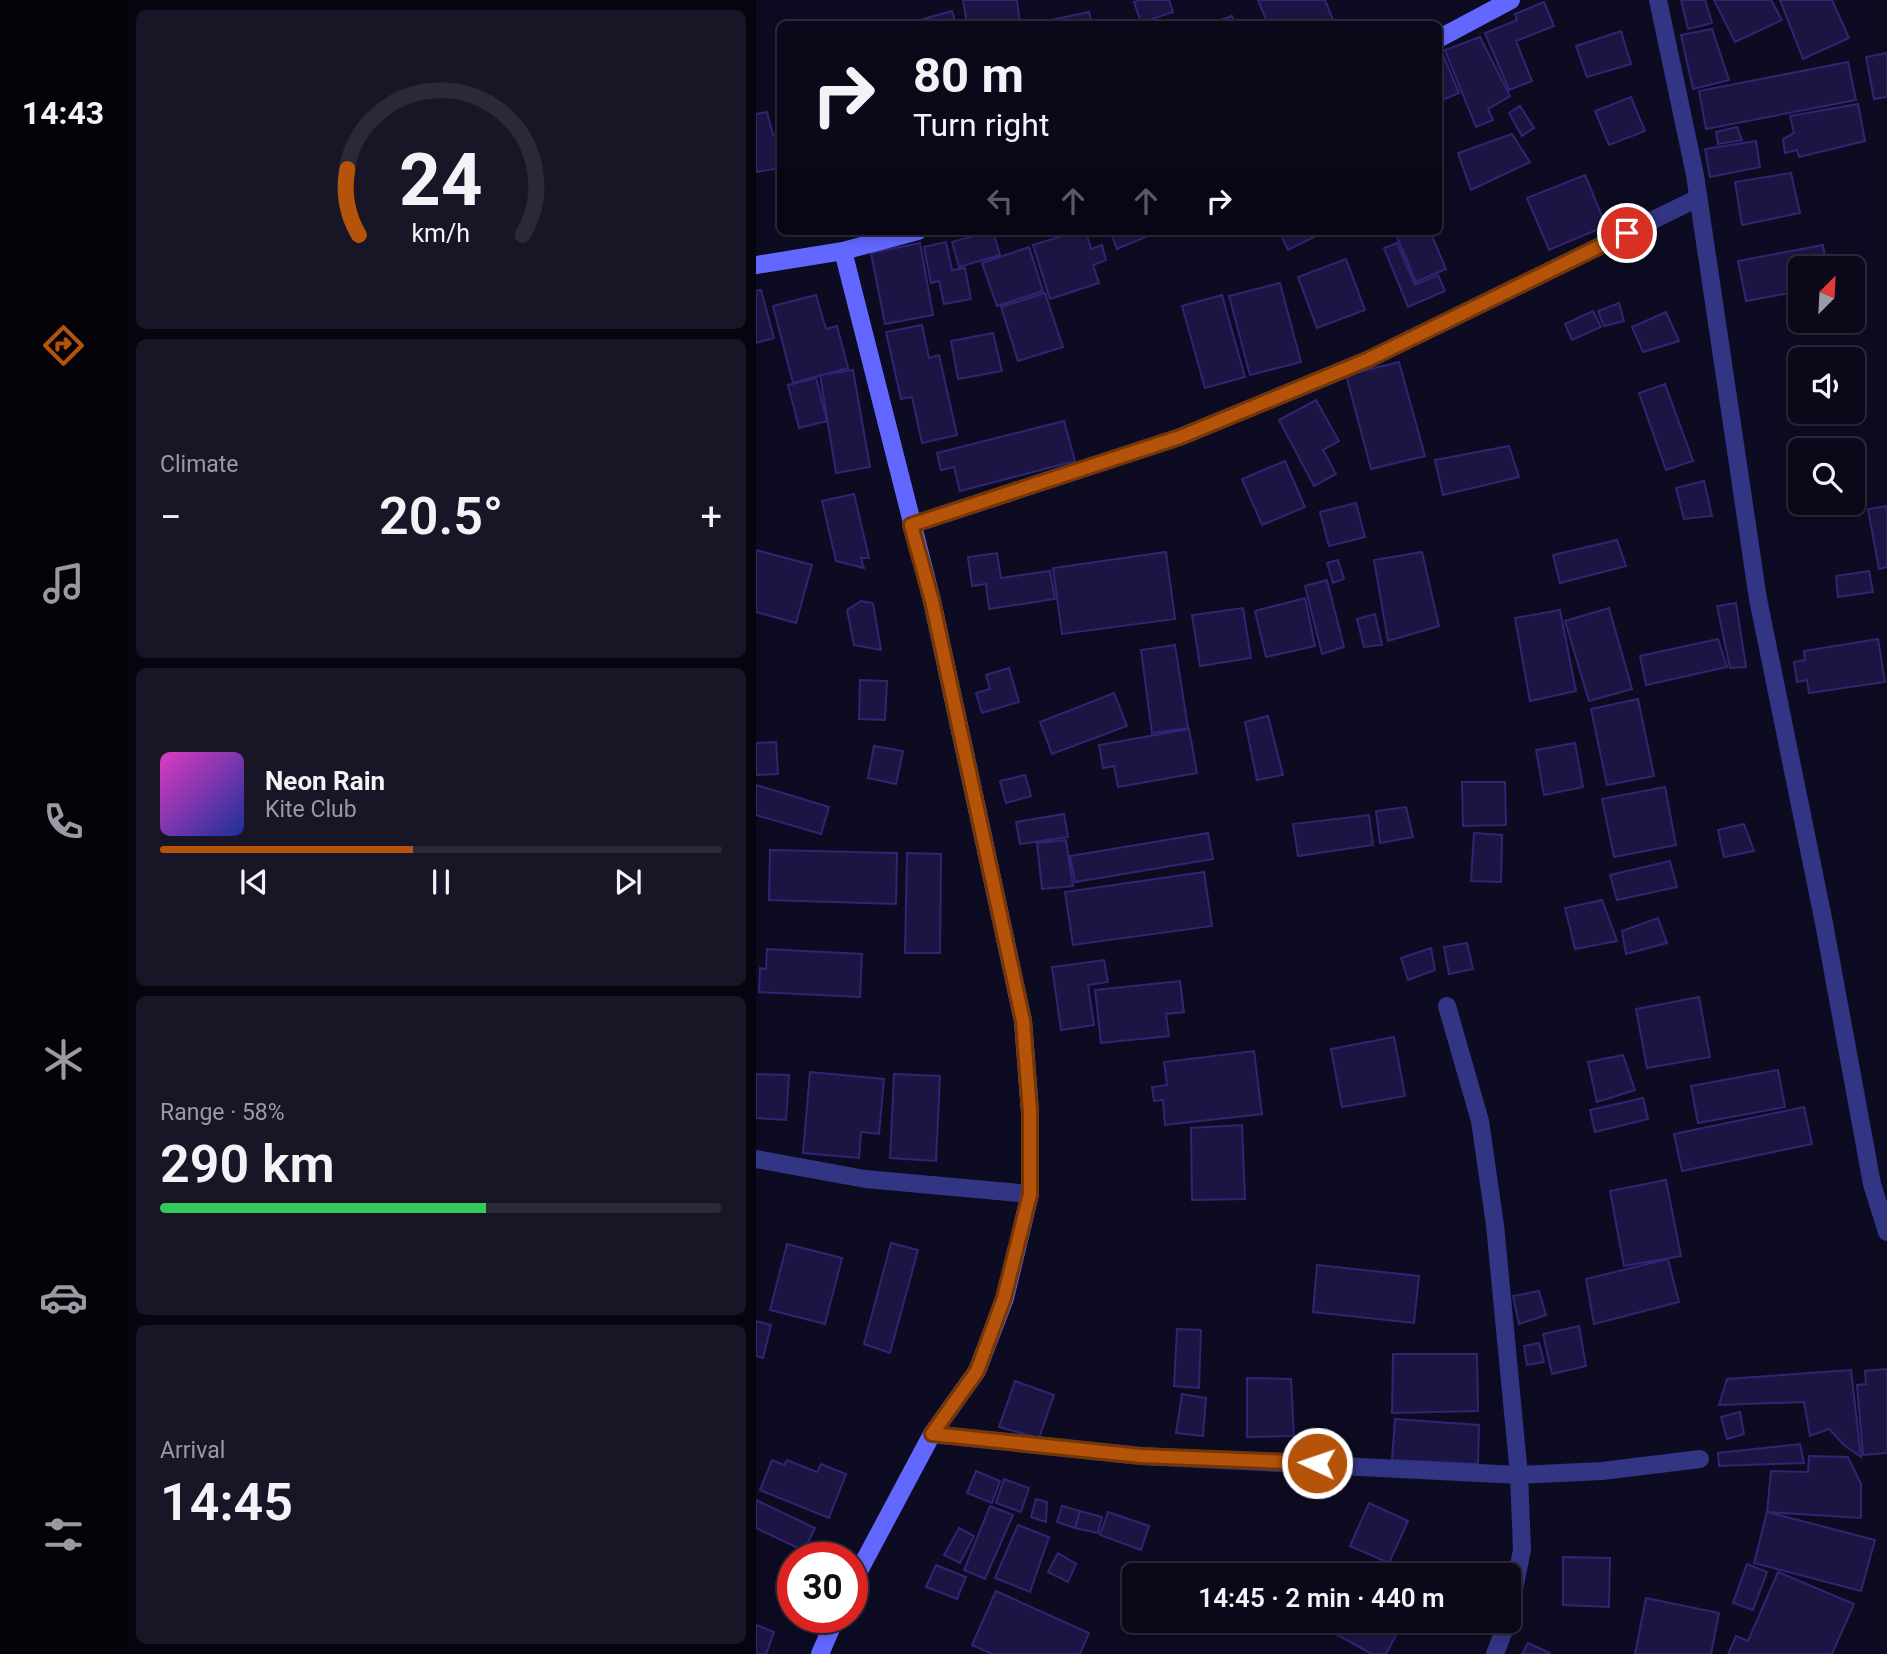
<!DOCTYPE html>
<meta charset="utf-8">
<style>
:root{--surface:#0a0819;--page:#181626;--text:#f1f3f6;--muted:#999aa2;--line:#2a2938;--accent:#b45309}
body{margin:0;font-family:Roboto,sans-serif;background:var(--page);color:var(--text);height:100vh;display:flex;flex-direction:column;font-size:26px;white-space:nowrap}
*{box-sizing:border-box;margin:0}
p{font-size:23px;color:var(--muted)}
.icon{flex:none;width:38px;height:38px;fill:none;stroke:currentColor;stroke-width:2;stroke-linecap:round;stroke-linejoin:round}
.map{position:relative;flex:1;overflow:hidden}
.sheet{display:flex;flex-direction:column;gap:10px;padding:10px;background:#06040e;width:630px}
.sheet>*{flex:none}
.banner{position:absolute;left:21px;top:21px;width:665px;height:214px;border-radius:10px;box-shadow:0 4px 10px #0003,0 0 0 2px var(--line);background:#0a0819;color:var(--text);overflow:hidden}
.needle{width:46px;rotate:24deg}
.controls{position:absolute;left:1032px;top:256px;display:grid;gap:14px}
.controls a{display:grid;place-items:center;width:77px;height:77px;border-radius:10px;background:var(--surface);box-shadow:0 4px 10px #0003,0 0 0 2px var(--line);font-size:35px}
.speed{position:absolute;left:21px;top:1542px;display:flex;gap:14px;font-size:35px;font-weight:700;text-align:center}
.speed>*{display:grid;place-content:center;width:91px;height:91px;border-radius:50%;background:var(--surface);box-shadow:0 4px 10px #0003,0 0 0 2px var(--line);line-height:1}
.speed .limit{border:10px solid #d22;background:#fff;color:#111}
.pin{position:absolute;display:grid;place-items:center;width:60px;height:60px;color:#fff;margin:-30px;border:4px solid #fff;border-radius:50%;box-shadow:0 2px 7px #0007}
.me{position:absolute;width:77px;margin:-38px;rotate:273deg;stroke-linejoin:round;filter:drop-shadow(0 0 5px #0008)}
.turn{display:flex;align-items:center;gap:24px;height:147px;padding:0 21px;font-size:32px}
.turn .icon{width:91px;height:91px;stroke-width:2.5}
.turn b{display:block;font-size:49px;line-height:60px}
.lanes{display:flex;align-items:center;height:66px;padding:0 21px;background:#0003;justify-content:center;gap:35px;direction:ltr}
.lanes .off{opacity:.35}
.big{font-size:52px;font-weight:600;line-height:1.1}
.sheet .card{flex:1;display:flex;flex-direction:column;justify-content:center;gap:10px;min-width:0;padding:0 24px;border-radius:10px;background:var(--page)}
.sheet .dial{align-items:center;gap:0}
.dial svg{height:182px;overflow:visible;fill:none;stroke:var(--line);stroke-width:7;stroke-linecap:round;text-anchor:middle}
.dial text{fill:var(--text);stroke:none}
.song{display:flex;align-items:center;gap:21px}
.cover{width:84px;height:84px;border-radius:10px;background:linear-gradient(135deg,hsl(310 70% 55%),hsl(230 70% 35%))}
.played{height:7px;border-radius:4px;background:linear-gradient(90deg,var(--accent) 45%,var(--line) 45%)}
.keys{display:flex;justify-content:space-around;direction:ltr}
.heat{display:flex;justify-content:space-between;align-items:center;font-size:38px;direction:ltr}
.charge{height:10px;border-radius:5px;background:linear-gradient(90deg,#34c759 58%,var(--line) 0)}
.trip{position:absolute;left:366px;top:1563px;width:399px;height:70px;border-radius:10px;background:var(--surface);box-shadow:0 4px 10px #0003,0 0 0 2px var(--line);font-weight:600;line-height:70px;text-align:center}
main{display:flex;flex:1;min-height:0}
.menu{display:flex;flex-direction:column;width:126px;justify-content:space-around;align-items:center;background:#04030a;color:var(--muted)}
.menu .icon{width:49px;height:49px}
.menu .selected{color:var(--accent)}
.menu b{font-size:32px;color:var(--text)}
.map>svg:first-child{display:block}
</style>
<main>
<nav class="menu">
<b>14:43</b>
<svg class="icon selected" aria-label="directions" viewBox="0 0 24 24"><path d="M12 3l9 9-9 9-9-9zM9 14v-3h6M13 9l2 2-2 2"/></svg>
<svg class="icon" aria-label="music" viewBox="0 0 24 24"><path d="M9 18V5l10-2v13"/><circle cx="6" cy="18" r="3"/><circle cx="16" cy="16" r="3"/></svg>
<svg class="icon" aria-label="phone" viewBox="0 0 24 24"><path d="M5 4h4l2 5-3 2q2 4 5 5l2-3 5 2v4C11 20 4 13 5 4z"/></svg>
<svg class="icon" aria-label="climate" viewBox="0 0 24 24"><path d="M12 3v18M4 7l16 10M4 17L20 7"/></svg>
<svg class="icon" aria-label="car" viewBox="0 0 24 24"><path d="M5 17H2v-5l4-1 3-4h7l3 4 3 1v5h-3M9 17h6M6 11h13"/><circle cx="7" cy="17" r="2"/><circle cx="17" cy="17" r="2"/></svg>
<svg class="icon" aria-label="filters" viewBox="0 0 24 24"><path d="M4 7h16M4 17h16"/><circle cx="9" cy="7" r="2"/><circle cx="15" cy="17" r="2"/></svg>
</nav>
<section class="sheet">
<div class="card dial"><svg viewBox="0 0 100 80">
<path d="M14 69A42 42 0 1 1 86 69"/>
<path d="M14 69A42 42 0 0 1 9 40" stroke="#b45309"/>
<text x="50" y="56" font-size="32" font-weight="700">24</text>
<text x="50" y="72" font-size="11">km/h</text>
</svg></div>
<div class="card"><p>Climate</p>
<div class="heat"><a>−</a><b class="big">20.5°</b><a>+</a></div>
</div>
<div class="card">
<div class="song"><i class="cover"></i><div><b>Neon Rain</b><p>Kite Club</p></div></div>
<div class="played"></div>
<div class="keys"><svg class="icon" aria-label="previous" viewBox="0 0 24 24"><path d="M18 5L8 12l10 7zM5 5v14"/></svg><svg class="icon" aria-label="pause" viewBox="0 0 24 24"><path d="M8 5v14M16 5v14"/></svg><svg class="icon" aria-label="next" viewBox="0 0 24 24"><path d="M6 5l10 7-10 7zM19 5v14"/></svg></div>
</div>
<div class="card"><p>Range · 58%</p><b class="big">290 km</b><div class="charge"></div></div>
<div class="card"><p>Arrival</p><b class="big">14:45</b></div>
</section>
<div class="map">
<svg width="1131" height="1654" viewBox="0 0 1131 1654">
<rect width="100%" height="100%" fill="#0d0b21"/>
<path fill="#1c1543" stroke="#302572" stroke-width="2" d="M207 0H261L264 24H211Z
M385 0H413L417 12 385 23 378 2Z
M502 0H569L577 20 567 24H512Z
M925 0H949L956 23 932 29Z
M958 0H1015L1026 20 979 42Z
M1024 0H1076L1093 38 1047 59Z
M788 2 798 26 760 41 776 81 753 90 729 33 761 20 759 14Z
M196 11 200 24H149Z
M333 12 336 24H276Z
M476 16 479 24H459L458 22Z
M956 29 973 80 937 89 925 35Z
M865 31 875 64 831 77 820 46Z
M724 37 754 96 732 109 737 120 720 127 689 50Z
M686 52 703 93 684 101 682 53Z
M1131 53V97L1118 99 1110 57Z
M1092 62 1100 100 950 129 943 91Z
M875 97 889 131 853 145 839 111Z
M1102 104 1109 141 1043 157 1041 150 1029 153 1027 139 1038 133 1034 116Z
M764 106 778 128 766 136 753 113Z
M11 112 17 135 24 134V168L0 172V114Z
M981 127 986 140 962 144 960 132Z
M756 134 774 162 715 190 702 153Z
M1000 141 1004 167 954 177 949 149Z
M1035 173 1044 213 986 225 979 182Z
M829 175 850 226 793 250 771 198Z
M237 231 244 255 203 267 196 242Z
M323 231H330L335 249 346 245 350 260 337 265 343 283 294 299 277 245Z
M354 231H404L361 249Z
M523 231H563L564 234 532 250Z
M642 231H674L690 269 660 282 639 232Z
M190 242 196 270 209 268 215 299 188 304 183 281 175 283 168 247Z
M164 243 177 315 129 324 115 253Z
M641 243 659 285 682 275 689 291 652 307 628 248Z
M1067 245 1071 268H1045V291L990 301 982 261Z
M273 247 287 291 241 306 226 263Z
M590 259 609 310 561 328 542 277Z
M524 283 545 362 494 375 473 296Z
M5 290 18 338 0 343V291Z
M289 293 307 347 262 361 245 307Z
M60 295 70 329 81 326 92 368 37 383 17 306Z
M466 295 489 377 449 388 426 306Z
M863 303 868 321 848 326 842 311Z
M837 311 845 327 816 340 809 324Z
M910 312 923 341 887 352 876 327Z
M166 325 173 358 183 355 201 435 166 443 156 397 145 399 130 332Z
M237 333 246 371 202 379 195 341Z
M643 362 669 456 615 469 590 375Z
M97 370 114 467 80 473 64 375Z
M60 378 71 421 43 428 32 385Z
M909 384 937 461 910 470 883 393Z
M560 400 583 441 567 450 580 474 558 486 523 420Z
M308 421 319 461 204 491 198 467 185 470 181 453Z
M753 446 763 477 687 495 679 460Z
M529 461 549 507 506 525 486 479Z
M948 481 956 516 928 519 920 488Z
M98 494 113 558H105L108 568 80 561 66 501Z
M600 503 609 537 573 546 564 512Z
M1131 506V567L1123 569 1112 509Z
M861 540 870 566 804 583 797 555Z
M0 550 56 565 40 623 0 612Z
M410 552 419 619 306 634 297 568Z
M666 552 683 626 632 641 618 560Z
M241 553 245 578 294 571 299 599 233 609 230 584 216 586 212 557Z
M582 560 588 579 577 583 571 563Z
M1113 571 1117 592 1082 597 1080 576Z
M571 580 588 647 566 654 549 586Z
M549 598 559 646 510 657 499 611Z
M105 601 117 603 125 650 98 645 91 610Z
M980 603 990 667 974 668 961 606Z
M487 608 495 658 444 666 436 615Z
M853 608 876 689 833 701 809 621Z
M804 610 820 691 774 701 759 618Z
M619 614 626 645 608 647 601 619Z
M962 639 971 667 890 685 884 656Z
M1122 639 1129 682 1053 693 1051 680 1041 682 1038 662 1049 660 1048 651Z
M419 645 432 728 396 733 385 650Z
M253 668 263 702 226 713 220 693 234 689 230 675Z
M104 680 131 681 129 720 103 719Z
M358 693 371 726 296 754 284 722Z
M882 699 898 776 851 785 835 709Z
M512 716 527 775 501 780 489 722Z
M433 729 441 773 362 787 358 766 347 768 343 745Z
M20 742 22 774 0 775V743Z
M819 743 827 787 788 795 780 750Z
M118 746 147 751 140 784 112 778Z
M269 775 275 796 250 803 244 781Z
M706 782H749L750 825 707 826Z
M0 785 73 807 65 834 0 815Z
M909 787 920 845 858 857 846 799Z
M650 807 657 837 624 843 620 811Z
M308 814 312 837 264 844 260 822Z
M613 815 617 845 542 856 537 824Z
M988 824 998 851 968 857 962 830Z
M452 833 457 859 319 882 314 856Z
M718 833 746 835 745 882 715 881Z
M310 840 317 886 286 889 281 843Z
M14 850 141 853 140 904 13 900Z
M151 853 185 854 184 953H149Z
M914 861 921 887 861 900 854 875Z
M448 872 456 926 317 945 309 892Z
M846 900 861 941 819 949 809 908Z
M902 918 911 943 870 954 866 931Z
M711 943 717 969 693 974 688 947Z
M675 948 679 970 652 980 645 958Z
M11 949 106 954 104 997 3 992 4 968 10 969Z
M348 960 352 982 332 985 338 1025 305 1030 296 967Z
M424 981 428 1012 410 1014 413 1036 345 1043 339 990Z
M943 997 954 1057 891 1068 880 1009Z
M638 1037 649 1096 586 1107 575 1049Z
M498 1051 506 1114 409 1125 407 1100 398 1101 396 1087 411 1085 408 1062Z
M867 1055 879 1090 841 1102 832 1062Z
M1022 1070 1029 1107 942 1123 935 1086Z
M54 1072 128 1079 123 1134 105 1132 103 1158 47 1153Z
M0 1074 33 1075 30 1120 0 1118Z
M138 1074 184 1076 180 1161 134 1158Z
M887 1098 892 1119 839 1132 834 1110Z
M1048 1107 1056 1144 926 1171 918 1134Z
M486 1125 489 1199 436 1200 435 1128Z
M910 1180 925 1256 868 1266 854 1191Z
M135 1243 162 1250 134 1353 108 1344Z
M31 1244 86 1258 69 1324 14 1310Z
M912 1259 923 1302 838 1324 830 1279Z
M561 1265 663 1276 658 1323 557 1312Z
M783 1291 790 1315 763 1324 757 1296Z
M0 1321 15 1325 7 1358 0 1356Z
M823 1326 830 1366 796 1374 787 1334Z
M421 1329 445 1330 443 1388 418 1386Z
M783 1343 788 1362 771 1365 768 1346Z
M637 1354H721L722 1411 636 1413Z
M1131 1369V1453L1107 1455 1101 1385 1110 1384 1109 1371Z
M1095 1370 1105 1457 1088 1445 1073 1429 1054 1436 1048 1402 963 1405 971 1379Z
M491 1378 535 1379 538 1436 491 1437Z
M259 1381 298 1395 283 1438 243 1427Z
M426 1394 450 1398 447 1436 420 1433Z
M984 1412 988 1434 971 1439 965 1417Z
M639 1419 723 1425 722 1464 636 1460Z
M1044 1444 1048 1463 963 1466 962 1453Z
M1053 1456 1092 1457 1105 1484V1518L1011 1512 1015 1471 1052 1472Z
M16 1460 28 1465 31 1460 61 1472 65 1464 90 1474 73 1518 4 1490Z
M220 1471 244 1481 236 1503 211 1493Z
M248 1479 273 1488 265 1512 240 1503Z
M280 1499 291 1502 290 1522 275 1517Z
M0 1500 59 1528 48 1551 0 1528Z
M613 1503 652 1521 633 1563 594 1546Z
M234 1506 257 1515 229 1579 208 1570Z
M306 1506 324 1511 319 1528 301 1522Z
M324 1511 346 1517 342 1533 319 1528Z
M352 1512 393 1526 385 1550 344 1535Z
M1011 1512 1119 1540 1105 1591 998 1563Z
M262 1525 293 1537 274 1592 239 1578Z
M203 1528 218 1536 204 1563 188 1555Z
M302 1553 320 1564 312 1582 292 1572Z
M807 1557 854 1558 853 1607 807 1605Z
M991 1564 1011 1572 997 1610 977 1603Z
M180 1565 210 1577 201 1599 170 1587Z
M582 1565 600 1575H577Z
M1022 1572 1098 1604 1076 1654H972L980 1636 992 1641Z
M240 1591 333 1633 324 1654H236L216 1645Z
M890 1598 963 1613 955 1654H879Z
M554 1620H648L630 1654H616Z
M0 1625 18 1632 10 1654H0Z
M772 1643 794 1653V1654H766Z"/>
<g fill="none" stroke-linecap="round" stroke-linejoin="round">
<path stroke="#323484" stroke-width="18" d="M902 0 939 175 1002 599 1068 923 1116 1184 1131 1232
M155 525 424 437 611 360 942 198
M691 1006 724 1121 739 1225 763 1475 766 1550 752 1618
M0 1159 109 1179 274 1194
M176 1434 385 1456 763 1475 846 1471 944 1459
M739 1654 752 1620"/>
<path stroke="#6268ff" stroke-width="18" d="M682 39 755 0
M87 251 176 601 267 1021 274 1112V1194L249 1298 221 1371 176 1434 96 1584
M0 265 87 251 162 231
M64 1654 80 1617"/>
</g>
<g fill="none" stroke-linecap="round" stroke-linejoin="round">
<g stroke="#753606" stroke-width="18">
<path id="route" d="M561 1463 385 1456 176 1434 221 1371 248 1298 274 1194V1112L267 1021 176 601 155 525 424 437 611 360 871 233"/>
</g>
<use href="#route" stroke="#b45309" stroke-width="12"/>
</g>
</svg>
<div class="controls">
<a><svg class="needle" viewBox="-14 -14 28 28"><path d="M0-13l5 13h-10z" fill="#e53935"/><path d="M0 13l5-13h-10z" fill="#999aa2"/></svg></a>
<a><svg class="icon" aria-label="sound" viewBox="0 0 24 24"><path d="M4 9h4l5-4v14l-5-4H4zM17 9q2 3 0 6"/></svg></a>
<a><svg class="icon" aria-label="search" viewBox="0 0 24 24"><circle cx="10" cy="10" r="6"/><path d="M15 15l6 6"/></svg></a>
</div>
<div class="speed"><div class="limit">30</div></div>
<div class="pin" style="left:871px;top:233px;background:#d93025"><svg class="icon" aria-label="arrive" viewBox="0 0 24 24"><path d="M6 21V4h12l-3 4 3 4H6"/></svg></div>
<svg class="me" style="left:561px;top:1463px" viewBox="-20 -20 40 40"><circle r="17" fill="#b45309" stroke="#fff" stroke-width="3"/><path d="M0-11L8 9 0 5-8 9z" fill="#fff"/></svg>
<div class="trip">14:45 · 2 min · 440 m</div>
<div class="banner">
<div class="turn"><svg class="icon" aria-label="right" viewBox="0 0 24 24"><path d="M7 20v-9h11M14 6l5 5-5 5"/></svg><div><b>80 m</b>Turn right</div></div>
<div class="lanes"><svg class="icon off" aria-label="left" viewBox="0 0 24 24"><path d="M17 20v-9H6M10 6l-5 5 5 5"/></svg><svg class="icon off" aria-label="ahead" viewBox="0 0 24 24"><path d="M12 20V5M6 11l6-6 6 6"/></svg><svg class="icon off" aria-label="ahead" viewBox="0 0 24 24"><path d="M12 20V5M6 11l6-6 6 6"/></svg><svg class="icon" aria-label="right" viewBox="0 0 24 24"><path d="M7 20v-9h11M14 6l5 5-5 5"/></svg></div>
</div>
</div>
</main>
